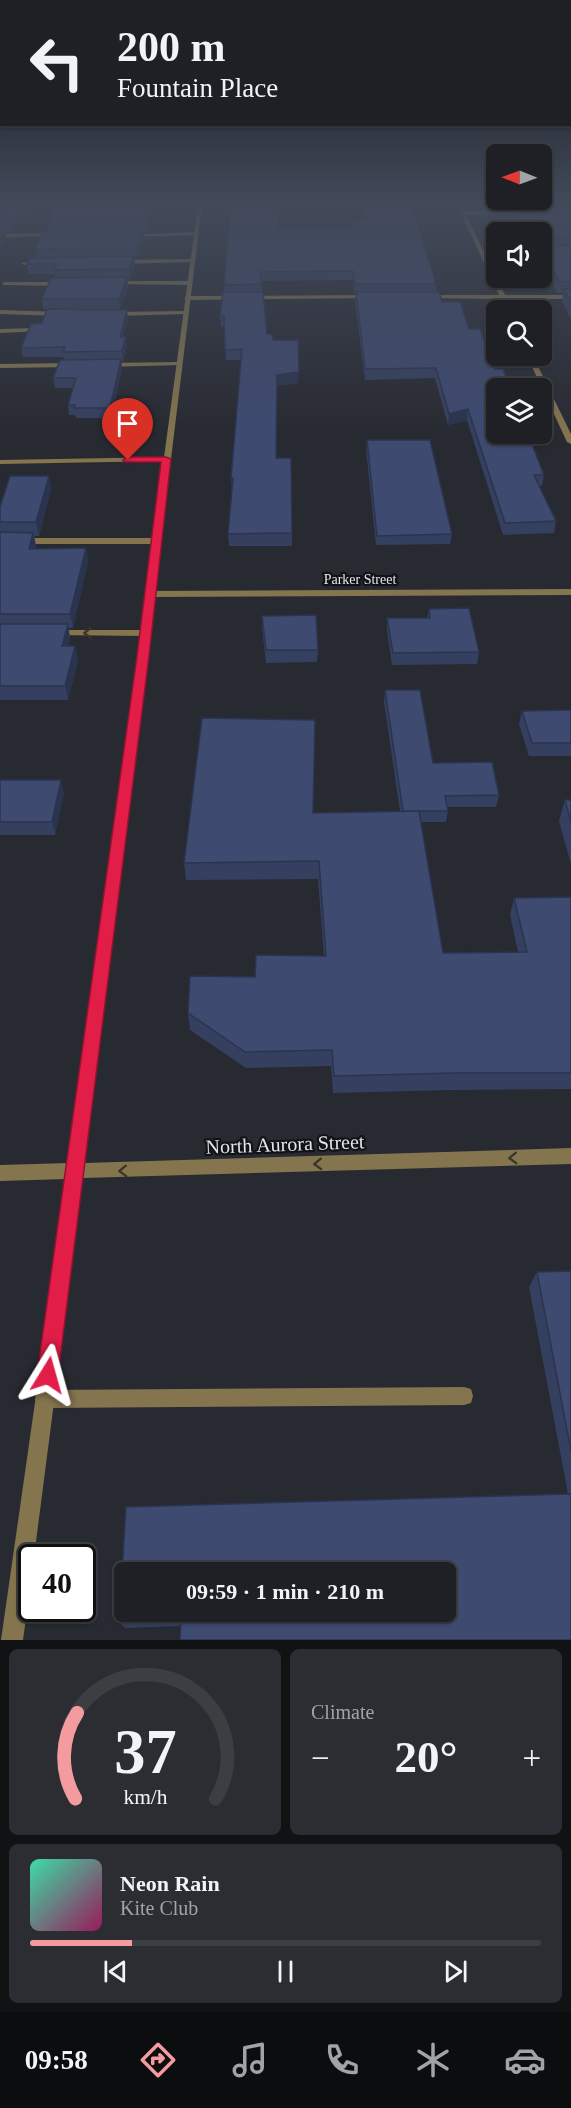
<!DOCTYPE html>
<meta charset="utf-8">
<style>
:root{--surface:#1e2025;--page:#2b2d32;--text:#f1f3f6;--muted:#a1a3a7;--line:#3c3e42;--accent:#f49b9f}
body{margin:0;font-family:"Times New Roman",serif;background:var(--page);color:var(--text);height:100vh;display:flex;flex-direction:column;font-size:22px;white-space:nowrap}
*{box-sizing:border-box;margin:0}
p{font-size:20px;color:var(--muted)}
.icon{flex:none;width:33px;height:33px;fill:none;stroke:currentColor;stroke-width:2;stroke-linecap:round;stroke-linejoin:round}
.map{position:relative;height:1640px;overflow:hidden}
.sheet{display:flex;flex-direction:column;gap:9px;padding:9px;background:#101214;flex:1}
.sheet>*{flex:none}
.hud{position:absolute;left:0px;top:0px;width:572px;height:126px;box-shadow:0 2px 4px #0004,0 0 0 2px var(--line);background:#1e2025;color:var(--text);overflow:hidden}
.needle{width:39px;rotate:271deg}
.buttons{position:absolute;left:486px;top:144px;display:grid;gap:12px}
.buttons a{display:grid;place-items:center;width:66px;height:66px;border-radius:9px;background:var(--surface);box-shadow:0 2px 4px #0004,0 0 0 2px var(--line);font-size:30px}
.speed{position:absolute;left:18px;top:1544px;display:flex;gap:12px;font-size:30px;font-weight:700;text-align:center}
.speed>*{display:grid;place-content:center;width:78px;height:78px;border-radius:50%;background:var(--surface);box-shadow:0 2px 4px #0004,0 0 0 2px var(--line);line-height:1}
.speed .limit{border:3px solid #111;border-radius:9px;background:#fff;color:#111}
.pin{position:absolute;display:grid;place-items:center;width:51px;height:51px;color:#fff;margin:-62px -26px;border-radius:50% 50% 50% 0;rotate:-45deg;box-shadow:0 0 6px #0007}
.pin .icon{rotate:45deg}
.me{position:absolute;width:66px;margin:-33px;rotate:8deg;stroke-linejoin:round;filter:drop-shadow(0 0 4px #0008)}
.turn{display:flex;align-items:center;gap:21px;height:126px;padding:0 18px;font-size:27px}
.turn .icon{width:78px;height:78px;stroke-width:2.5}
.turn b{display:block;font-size:42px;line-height:51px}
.big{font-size:45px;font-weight:600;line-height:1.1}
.sheet .tile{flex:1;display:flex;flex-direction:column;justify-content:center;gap:9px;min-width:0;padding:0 21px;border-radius:9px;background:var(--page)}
.sheet .dial{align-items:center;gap:0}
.dial svg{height:156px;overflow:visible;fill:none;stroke:var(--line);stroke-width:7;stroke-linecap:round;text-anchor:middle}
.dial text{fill:var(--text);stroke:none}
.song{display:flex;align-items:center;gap:18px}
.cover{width:72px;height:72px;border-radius:9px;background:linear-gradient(135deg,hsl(160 70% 55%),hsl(330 70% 35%))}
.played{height:6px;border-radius:3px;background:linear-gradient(90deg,var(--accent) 20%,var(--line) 20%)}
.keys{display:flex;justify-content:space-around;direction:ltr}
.heat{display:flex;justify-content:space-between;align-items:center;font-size:33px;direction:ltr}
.sheet .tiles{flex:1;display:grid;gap:9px;grid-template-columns:1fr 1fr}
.tile:last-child{grid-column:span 2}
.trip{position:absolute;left:114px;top:1562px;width:342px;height:60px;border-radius:9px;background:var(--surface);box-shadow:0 2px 4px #0004,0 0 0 2px var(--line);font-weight:600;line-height:60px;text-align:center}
.tabs{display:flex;height:96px;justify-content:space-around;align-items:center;background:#0c0d0f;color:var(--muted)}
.tabs .icon{width:42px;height:42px}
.tabs .selected{color:var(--accent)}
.tabs b{font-size:27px;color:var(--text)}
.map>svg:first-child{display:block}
</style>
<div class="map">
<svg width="571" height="1640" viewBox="0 0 571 1640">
<rect width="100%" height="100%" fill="#282a31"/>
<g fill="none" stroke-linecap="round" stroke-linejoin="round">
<path fill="#84754f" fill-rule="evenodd" d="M192 259 194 262 118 264 115 262 118 260Z
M44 261 46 264 24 265 21 263Z
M0 310 61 312 64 314 61 316 0 314Z
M185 311 187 314 112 316 109 314 112 312Z
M39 325 44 326 41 331 0 333V329L37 328Z
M0 538H156L160 541 156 544H0Z
M464 1387 471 1389 473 1396 471 1403 464 1405 44 1408 37 1406 35 1399 37 1392 44 1390Z"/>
<path fill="#84754f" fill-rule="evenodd" d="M457 205H461L465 211 533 212 531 215H466L505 295H571V299H507L512 310H506L501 299 423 298 425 295H499Z
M196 232 198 235 129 237 126 235Z
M0 234 57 233 60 235 0 238Z
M113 281H190L193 283 190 285 111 284Z
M4 282H63L66 284 63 286 2 285Z
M372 295 374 298 187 300 184 298 187 296Z
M527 356H533L571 434V444L567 442Z
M179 362 181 363V365L105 367 102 365 105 363Z
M0 364 73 363 76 365 73 367 0 368Z
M169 457 170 459 166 461 0 464V460Z
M571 589V595L150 597 145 594 150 591Z
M54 630H146L151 633 146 636 51 635 49 633Z"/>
<path fill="#84754f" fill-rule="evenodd" d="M198 205H202L85 1163 571 1148V1164L83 1178 34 1557H32V1573L23 1640H1L67 1179 0 1181V1165L69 1163Z"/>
</g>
<path fill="#354060" d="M0 205H34L13 232H5L6 240 0 248Z
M155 205 146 231H143L144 239 137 257H134L135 265 130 279H127L128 287 120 309 128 319 123 337H126L127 346 123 361H121L122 369 111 418H76L75 415H69L68 405 73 388H55L53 378 64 360V357H23L21 348 42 323 47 309H43L42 299 55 278V274H29L27 264 36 257 35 249 49 231 48 222Z
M230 205H279V229H351V221H365L362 209 363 205H412L436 284V292L442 302 469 329 495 369 544 475 542 486H539L556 521 554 533 503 535 467 420 448 425 435 378 365 380 355 302 356 293H354L353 280 261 281 262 292 267 334 273 340 298 383 277 386V458H291L292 546H229L228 534 232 490 231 478 241 360H226L224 326 221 327 220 316 224 292V285L231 206Z
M511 205H571V319L562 301 563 293H557L542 264V232H525L516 216 517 208H512Z
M367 440 452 534 450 544 376 545 366 449Z
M49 476 51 489 39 536H34L36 546 35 549 86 548 88 562 73 628H68L70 638 68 646 78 660 68 700H0V507Z
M429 609 479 652 477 664 392 665 387 630V618H427Z
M262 616 318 650 317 662 266 663 262 628Z
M385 690 433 763 499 795 496 807H447L448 811 446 822H421L443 953 518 952 510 915 514 898 571 897V1089L451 1090 333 1093 331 1066 246 1068 190 1030 188 1013 255 977 324 956 318 879 186 880 184 863 313 813 400 811 384 702Z
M571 710V756H529L519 724 522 711Z
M0 780 64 793 55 835H0Z
M565 800H571V864L559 821Z
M571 1271V1640L181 1626 125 1628 119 1622 568 1494 529 1287 537 1272Z"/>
<path fill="#2b344e" d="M27 205H34L13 232 12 224Z
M151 205H155L146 231 145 222Z
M143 230 144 239 137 257 136 248Z
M5 232 6 240 0 248V238Z
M134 256 135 265 130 279 129 269Z
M127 277 128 287 120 309 119 299Z
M127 310 128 319 121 346 120 337Z
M126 337 127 346 123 361 122 351Z
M121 359 122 369 111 418 110 408Z
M299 372 298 383 277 386V375Z
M468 409 467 420 448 425 449 414Z
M49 476 51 489 39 536 36 522Z
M33 533 36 546 31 562 29 549Z
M86 548 88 562 73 628 70 614Z
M68 624 70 638 65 660 62 646Z
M75 646 78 660 68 700 65 686Z
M61 780 64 793 55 835 52 822Z"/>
<path fill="#3e4a70" stroke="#2b344e" stroke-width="1.5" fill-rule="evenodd" d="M0 205H27L12 224H0Z
M57 205H151L145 222H48Z
M231 205H279V229H353L351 221H368L364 205H412L436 284H355L353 271 260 272 262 284 224 285Z
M517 206H571V237L542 238V244L544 246 571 245V282L559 281 542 249V232H532Z
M143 230 136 248 35 249 44 231Z
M0 232H5L0 238Z
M134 256 129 269 54 270 57 264H27L30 258Z
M127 277 119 299H42L51 278Z
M564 289H571V303Z
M223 292H263L267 334H272L273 340H298L299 372 277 375 276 458H291L292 533 228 534 233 478H231L242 349 225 350 224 316H220Z
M356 292H439L442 302H460L469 329H480L495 369H503L510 388H496V434H528L544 475H534L556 521 505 523 468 409 449 414 436 368 365 369Z
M47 309 127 310 120 337H126L122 351 63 352 65 347 21 348 31 324 42 323Z
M121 359 110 408H74L75 405H68L76 378H53L60 360Z
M367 440H430L452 534 377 536Z
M10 476H49L36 522H0V507Z
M0 532 33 533 29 549 86 548 70 614H0Z
M469 608 479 652 393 653 387 618H430L429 609Z
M316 615 318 650H266L262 616Z
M0 624H68L62 646H75L65 686H0Z
M385 690H420L433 763 492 762 499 795 445 796 448 811H403Z
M571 710V743H532L522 711Z
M202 718 315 720 313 813 419 811 443 953 527 952 514 898 571 897V1073H455L334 1076 332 1050 245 1052 188 1013 190 976 255 977 256 955 326 956 319 861 184 863Z
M0 780H61L52 822H0Z
M565 800H571V822Z
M571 1271V1451L537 1272Z
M571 1494V1640H180L181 1619 119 1622 126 1507ZM124 1572H446V1611H124Z"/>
<defs><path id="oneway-chevron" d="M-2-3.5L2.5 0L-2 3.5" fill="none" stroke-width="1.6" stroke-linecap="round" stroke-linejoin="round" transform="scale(1.5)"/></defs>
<g stroke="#3a352a">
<use href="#oneway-chevron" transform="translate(88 633) rotate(-180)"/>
<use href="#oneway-chevron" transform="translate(513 1158) rotate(178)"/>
<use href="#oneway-chevron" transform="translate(318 1164) rotate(178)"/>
<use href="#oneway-chevron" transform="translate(123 1171) rotate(178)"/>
</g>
<linearGradient id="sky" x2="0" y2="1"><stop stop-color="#16171b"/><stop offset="0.47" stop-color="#424a5a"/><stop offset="1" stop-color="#424a5a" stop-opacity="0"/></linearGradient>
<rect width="571" height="435" fill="url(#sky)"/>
<path fill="#e11d48" stroke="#92132f" stroke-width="1.5" d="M128 457H166L171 459 149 656 58 1375 55 1382 48 1385 40 1382 37 1375 137 656 161 462H124L123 460Z"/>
<g text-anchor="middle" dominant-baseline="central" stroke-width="4.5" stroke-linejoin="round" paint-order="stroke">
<g font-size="14" fill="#e5e6eb" stroke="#121316">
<text x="360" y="579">Parker Street</text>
</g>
<g font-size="20" fill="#e5e6eb" stroke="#121316">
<text transform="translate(285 1144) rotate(-2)">North Aurora Street</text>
</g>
</g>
</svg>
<div class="buttons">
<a><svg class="needle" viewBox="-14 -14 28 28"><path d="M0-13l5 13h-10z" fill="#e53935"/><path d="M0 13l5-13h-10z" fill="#a1a3a7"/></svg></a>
<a><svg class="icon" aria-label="sound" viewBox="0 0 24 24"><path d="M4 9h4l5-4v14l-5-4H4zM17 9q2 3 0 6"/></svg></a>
<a><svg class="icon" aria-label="search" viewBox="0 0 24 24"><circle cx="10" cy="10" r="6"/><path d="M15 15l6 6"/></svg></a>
<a><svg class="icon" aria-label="layers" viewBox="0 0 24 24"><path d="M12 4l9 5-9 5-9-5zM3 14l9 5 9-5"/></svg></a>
</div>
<div class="speed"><div class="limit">40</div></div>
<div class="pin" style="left:128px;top:460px;background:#d93025"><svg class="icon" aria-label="arrive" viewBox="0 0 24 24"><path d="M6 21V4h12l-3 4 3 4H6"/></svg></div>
<svg class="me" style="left:48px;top:1375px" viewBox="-20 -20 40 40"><path d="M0-17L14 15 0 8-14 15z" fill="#e11d48" stroke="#fff" stroke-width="4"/></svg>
<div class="trip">09:59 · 1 min · 210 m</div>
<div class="hud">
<div class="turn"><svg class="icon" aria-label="left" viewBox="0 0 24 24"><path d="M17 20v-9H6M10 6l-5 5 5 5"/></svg><div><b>200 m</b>Fountain Place</div></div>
</div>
</div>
<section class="sheet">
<div class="tiles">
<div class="tile dial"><svg viewBox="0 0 100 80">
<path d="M14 69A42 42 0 1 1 86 69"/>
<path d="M14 69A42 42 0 0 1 15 25" stroke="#f49b9f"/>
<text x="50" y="56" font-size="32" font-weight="700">37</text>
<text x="50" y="72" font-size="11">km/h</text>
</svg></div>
<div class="tile"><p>Climate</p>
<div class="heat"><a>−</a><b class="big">20°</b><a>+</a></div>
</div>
<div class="tile">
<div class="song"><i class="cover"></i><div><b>Neon Rain</b><p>Kite Club</p></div></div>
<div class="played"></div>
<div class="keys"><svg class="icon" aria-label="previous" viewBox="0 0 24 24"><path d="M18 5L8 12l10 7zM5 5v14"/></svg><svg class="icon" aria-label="pause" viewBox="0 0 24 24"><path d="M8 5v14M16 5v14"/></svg><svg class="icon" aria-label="next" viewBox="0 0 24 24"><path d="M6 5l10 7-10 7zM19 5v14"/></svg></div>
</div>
</div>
</section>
<nav class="tabs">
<b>09:58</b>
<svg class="icon selected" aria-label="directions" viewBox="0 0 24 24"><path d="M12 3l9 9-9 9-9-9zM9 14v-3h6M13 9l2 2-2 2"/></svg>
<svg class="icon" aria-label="music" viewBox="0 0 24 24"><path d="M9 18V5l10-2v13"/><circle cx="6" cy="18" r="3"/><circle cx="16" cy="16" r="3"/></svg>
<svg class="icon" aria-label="phone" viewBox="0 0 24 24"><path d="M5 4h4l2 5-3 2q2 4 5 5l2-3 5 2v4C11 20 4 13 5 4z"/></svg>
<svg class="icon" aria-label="climate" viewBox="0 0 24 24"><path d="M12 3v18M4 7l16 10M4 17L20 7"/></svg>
<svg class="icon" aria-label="car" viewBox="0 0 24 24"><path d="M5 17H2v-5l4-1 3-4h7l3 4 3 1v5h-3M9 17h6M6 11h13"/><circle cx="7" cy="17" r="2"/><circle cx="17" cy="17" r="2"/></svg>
</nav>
